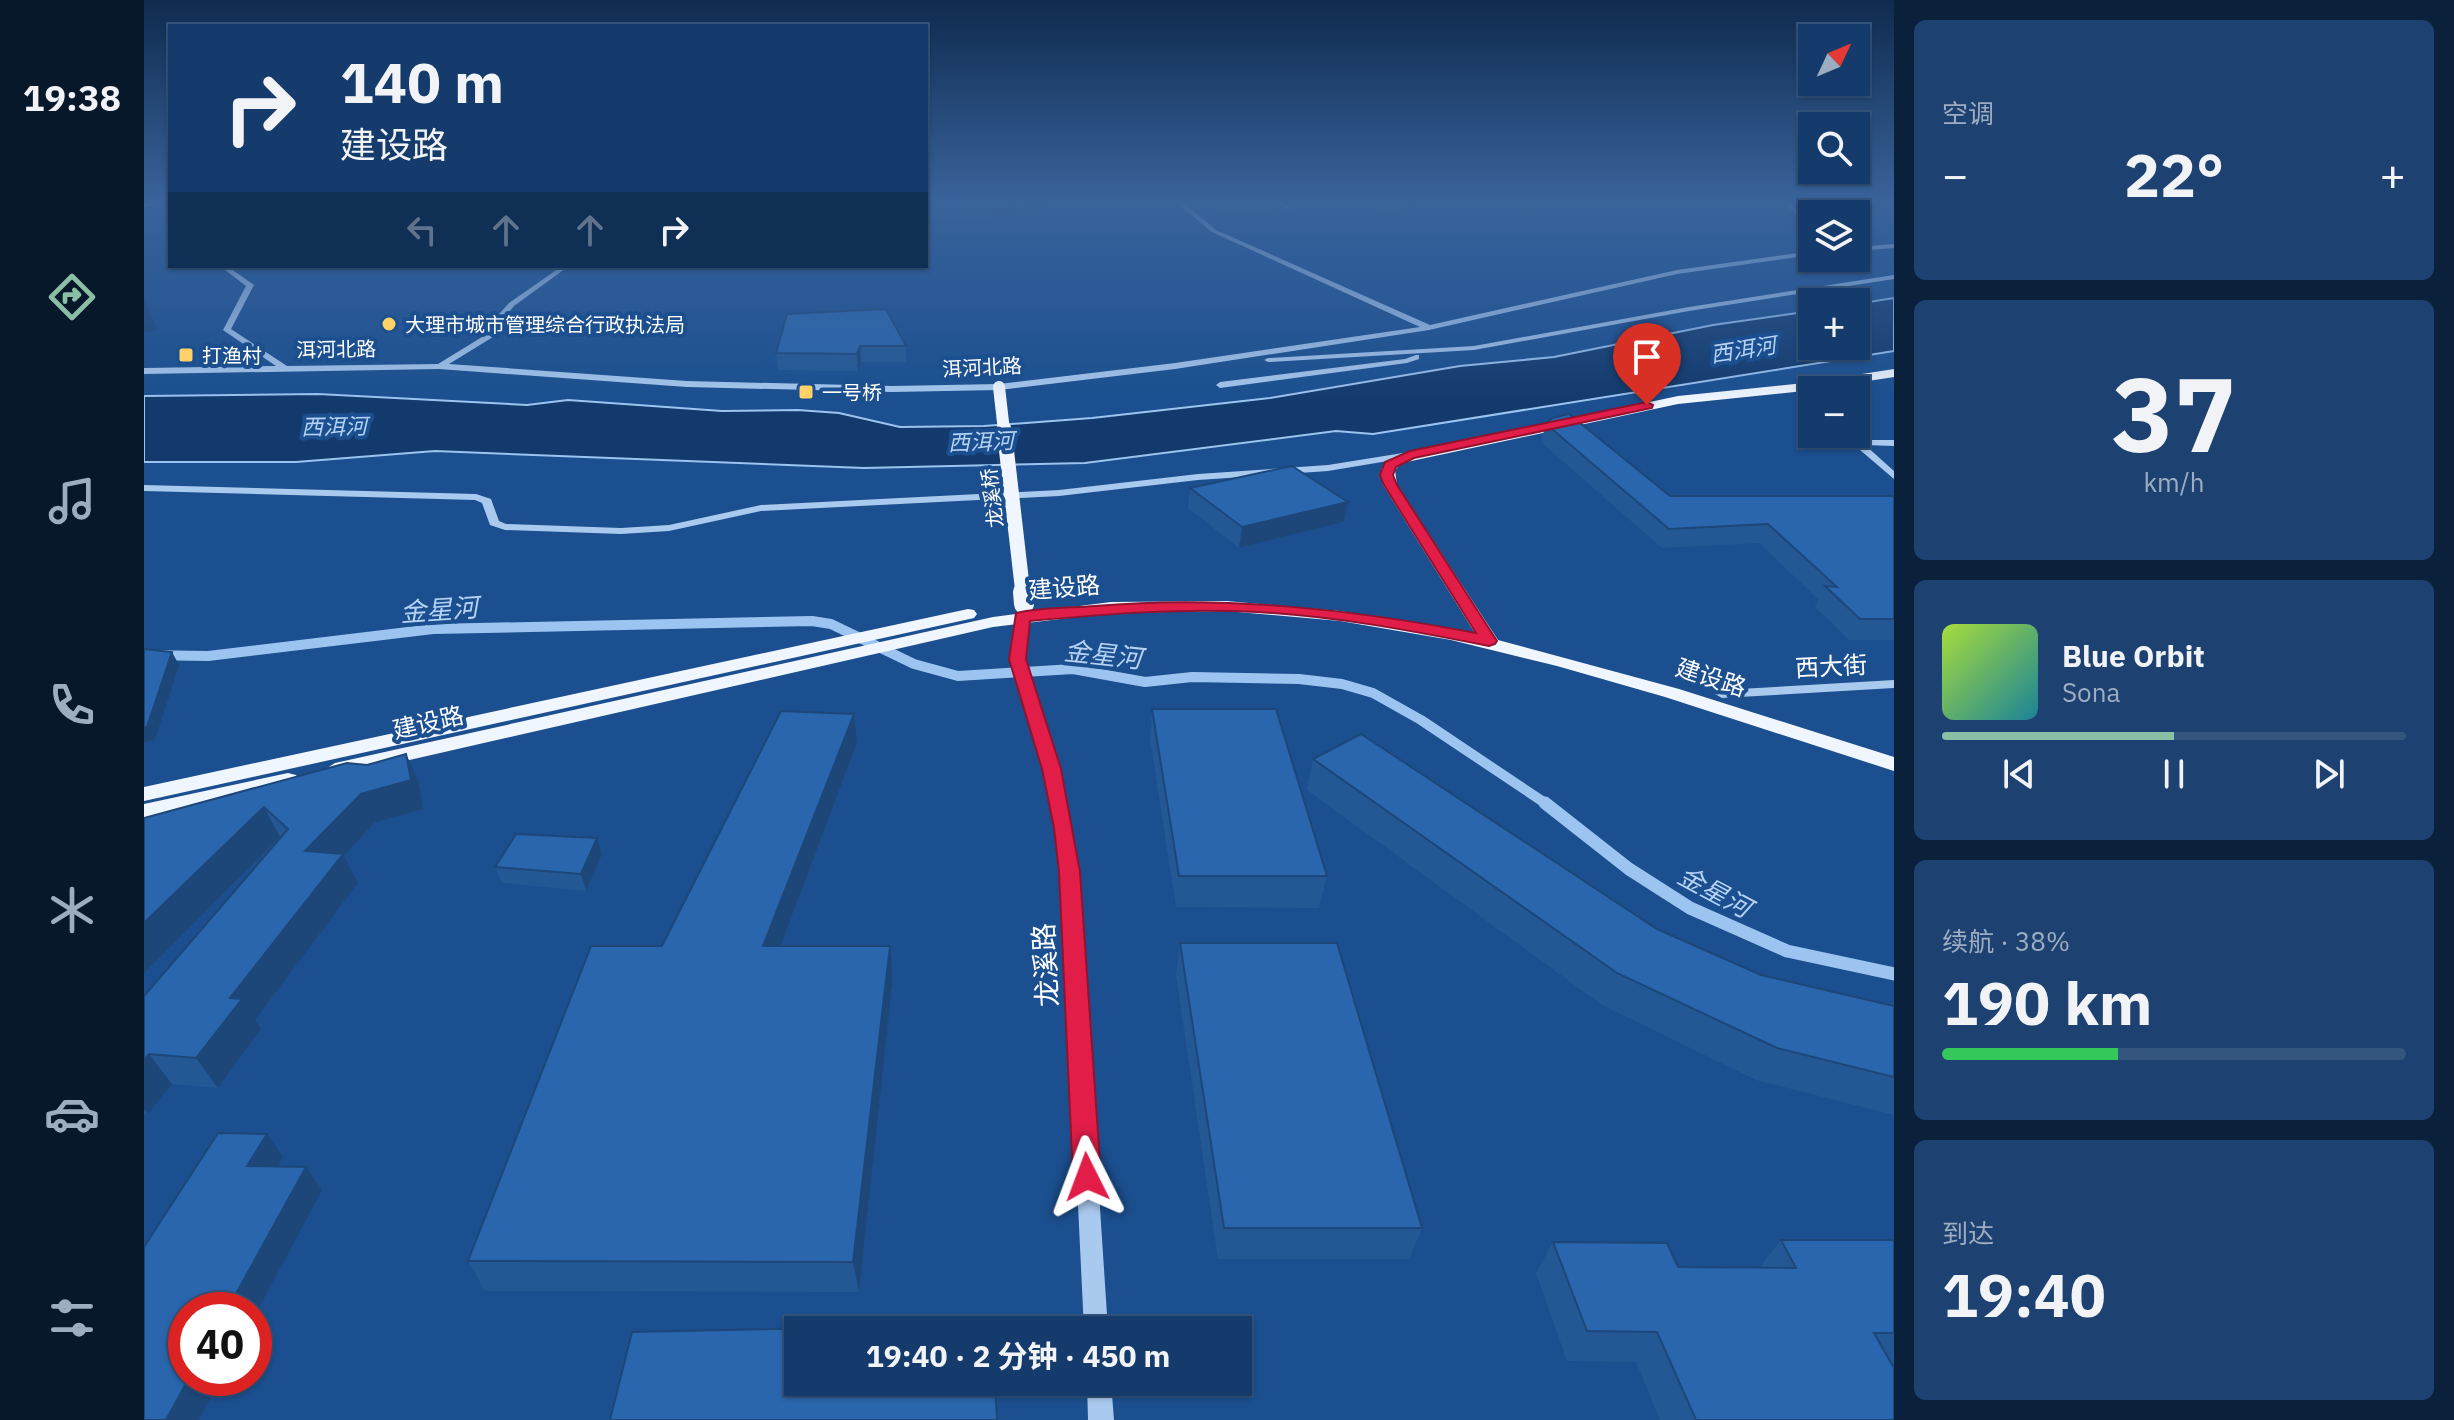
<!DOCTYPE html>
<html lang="zh">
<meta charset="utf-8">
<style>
:root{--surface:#143b6b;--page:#1d4271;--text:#f1f3f6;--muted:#9dadc1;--line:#33557e;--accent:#8abfa5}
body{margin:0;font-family:"IBM Plex Sans","Noto Sans SC",sans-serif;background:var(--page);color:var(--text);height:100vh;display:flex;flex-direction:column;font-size:30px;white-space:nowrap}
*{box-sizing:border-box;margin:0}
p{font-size:26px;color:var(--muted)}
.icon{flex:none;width:44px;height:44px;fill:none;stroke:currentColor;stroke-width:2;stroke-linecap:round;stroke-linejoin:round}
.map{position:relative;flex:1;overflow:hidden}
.side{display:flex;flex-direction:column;gap:20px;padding:20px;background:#0b203b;width:560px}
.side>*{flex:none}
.guide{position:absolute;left:24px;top:24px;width:760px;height:244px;border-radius:0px;box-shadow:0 2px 6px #0004,0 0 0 2px var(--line);background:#143b6b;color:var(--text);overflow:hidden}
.needle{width:52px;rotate:46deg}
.fabs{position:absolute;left:1654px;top:24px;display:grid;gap:16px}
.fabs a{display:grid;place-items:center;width:72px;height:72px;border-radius:0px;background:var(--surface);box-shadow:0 2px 6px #0004,0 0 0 2px var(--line);font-size:40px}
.speed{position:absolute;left:24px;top:1292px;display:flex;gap:16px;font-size:40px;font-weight:700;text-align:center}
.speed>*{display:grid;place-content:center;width:104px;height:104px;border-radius:50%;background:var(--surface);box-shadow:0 2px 6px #0004,0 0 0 2px var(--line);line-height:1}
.speed .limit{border:12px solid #d22;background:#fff;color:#111}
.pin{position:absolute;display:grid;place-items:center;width:68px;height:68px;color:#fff;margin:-82px -34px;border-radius:50% 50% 50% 0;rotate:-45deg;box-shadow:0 0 8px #0007}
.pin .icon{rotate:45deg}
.me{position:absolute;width:88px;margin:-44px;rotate:357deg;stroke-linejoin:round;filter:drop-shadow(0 0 6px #0008)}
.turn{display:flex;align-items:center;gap:28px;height:168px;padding:0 40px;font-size:36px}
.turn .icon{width:104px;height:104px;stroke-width:2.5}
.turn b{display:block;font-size:56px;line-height:68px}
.lanes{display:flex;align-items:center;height:76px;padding:0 40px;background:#0003;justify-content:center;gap:40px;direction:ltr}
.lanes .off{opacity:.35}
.big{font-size:60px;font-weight:700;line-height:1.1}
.side .card{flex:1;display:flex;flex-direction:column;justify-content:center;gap:12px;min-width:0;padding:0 28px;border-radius:12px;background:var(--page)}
.side .dial{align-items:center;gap:0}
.dial b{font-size:104px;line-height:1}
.song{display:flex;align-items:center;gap:24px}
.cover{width:96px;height:96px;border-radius:12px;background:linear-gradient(135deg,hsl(80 70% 55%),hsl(190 70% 35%))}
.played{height:8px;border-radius:4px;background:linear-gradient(90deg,var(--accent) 50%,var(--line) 50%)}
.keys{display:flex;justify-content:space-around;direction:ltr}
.heat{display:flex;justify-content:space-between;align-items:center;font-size:44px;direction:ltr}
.charge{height:12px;border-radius:6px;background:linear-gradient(90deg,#34c759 38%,var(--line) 0)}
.trip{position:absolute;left:640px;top:1316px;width:468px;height:80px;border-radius:0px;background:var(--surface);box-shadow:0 2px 6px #0004,0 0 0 2px var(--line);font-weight:700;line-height:80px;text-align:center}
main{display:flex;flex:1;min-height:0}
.menu{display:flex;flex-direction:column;width:144px;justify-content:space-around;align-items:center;background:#08182b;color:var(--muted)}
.menu .icon{width:56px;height:56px}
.menu .selected{color:var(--accent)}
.menu b{font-size:36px;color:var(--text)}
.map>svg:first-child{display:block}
</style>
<main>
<nav class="menu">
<b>19:38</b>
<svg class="icon selected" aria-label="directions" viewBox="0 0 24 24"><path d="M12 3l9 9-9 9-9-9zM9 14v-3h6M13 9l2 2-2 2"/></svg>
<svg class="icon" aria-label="music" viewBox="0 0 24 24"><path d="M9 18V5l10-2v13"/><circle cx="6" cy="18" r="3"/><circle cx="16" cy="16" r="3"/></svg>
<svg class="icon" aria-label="phone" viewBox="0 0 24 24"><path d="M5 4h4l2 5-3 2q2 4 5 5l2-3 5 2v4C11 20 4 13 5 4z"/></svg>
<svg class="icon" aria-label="climate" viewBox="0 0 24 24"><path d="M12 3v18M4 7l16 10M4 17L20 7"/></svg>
<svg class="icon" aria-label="car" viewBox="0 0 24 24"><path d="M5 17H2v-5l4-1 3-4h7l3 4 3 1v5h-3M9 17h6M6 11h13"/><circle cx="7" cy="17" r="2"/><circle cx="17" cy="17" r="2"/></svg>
<svg class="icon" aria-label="filters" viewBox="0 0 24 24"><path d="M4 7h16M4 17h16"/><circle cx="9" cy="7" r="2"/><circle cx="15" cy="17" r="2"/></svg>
</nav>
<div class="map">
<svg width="1750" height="1420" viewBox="0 0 1750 1420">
<rect width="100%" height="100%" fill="#1b4f8f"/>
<path fill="#123a6d" stroke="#9cc4f0" stroke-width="2" d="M1750 298V351L1229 434 1192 431 941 463 720 468 291 451 152 462H0V396L174 394 383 405 424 400 578 411 654 410 695 413 756 427 840 426 948 418 1126 398 1316 366 1410 357 1569 325 1668 311V346H1712V304Z"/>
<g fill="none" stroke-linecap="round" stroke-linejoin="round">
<path stroke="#9cc4f0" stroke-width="10" d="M0 655 64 656 289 629 668 621 687 624 770 664 814 676 929 669 1001 682 1048 677 1155 679 1198 684 1229 693 1277 720 1404 805"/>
<path stroke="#9cc4f0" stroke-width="13" d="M1401 803 1485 869 1546 908 1643 951 1750 974"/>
<path fill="#a9c9ee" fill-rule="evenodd" d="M1033 203H1040L1072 230 1286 325 1533 270 1668 251V255L1533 274 1285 330 1031 369 855 390 748 392 543 387 295 369 0 374V368L132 366 79 330 102 286 76 266H83L110 285 87 329 143 366 294 364 343 334 348 322 365 303 418 266H425L370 306 355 324 349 337 305 364 543 381 748 386 855 384 1031 363 1276 327 1068 232Z
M1131 203H1139L1147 208 1142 209Z
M1640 203H1646L1655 211 1668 217V221L1651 213Z
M1750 244V248L1712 251V247Z
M1750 275V279L1545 311 1330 350 1124 362 1120 360 1124 358 1330 346 1545 307Z
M1272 355H1275V359L1263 363 1076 388 1072 385 1076 382 1261 359Z
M1709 440H1750V446L1721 445 1750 471V479L1709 444Z
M1265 452 1268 453V457L1184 471 1054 480 915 496 617 511 525 531 477 534 361 530 346 525 338 503 331 500 0 491V485L332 494 347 499 355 521 362 524 477 528 525 525 617 505 915 490 1054 474 1184 465Z
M880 604 886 608 880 659 914 769 934 872 964 1330H940L918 872 900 769 866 659 874 608Z
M1750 680V688L1578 698 1571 694 1578 690Z
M943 1382H967L970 1420H944Z"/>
<path fill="#f0f6ff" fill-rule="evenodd" d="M1750 369V377L1660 391 1534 404 1258 463 1251 470 1253 485 1354 640 1535 689 1750 757V771L1521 697 1413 666 1307 640 1196 621 1082 611 967 613 849 627 191 777 180 770 191 763 849 617 967 602 1082 601 1196 611 1332 635 1239 485 1237 469 1248 457 1534 396 1660 383Z
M824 609 830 610 833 614 830 618 0 801V787Z
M144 773 152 775 155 780 152 785 0 820V804Z"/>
<path fill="#fff" fill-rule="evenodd" d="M0 203H15L0 207Z"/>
<path stroke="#f0f6ff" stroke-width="12" d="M855 387 860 431"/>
<path stroke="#f0f6ff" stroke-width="15" d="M860 429 879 594"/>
<path stroke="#f0f6ff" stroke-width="20" d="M879 592 880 604"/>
</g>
<path fill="#245895" d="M782 203H825L806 206 782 205Z
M921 203 850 217 782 219V207L806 208Z
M1071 203H1127L1126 211H1072Z
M1195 203H1282L1260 214Z
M643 314 762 346V362H717L714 371 634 370 632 353Z
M1402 424 1526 496H1750V640H1705L1671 607 1674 599 1615 543 1518 548 1397 442Z
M1046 488 1204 502 1200 522 1095 548 1044 508Z
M1008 709 1183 876 1175 908 1032 907 1006 739Z
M713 743 637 946 749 977 715 1292 341 1291 324 1261Z
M262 754 275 783 279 809 230 823 200 856 214 883 111 1020 117 1029 74 1088 28 1084 4 1114H0V996L136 837 0 973V818L223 765Z
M1169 759 1513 929 1617 975 1750 1006V1115L1612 1080 1458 1005 1163 790Z
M458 854 442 891 358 883 351 867Z
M1036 943 1278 1228 1265 1259H1074L1032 975Z
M1637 1240H1750V1363H1747L1750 1420H1516L1492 1362 1423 1361 1392 1273 1409 1242 1534 1267 1615 1268Z"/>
<path fill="#1d4779" d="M806 203H825L806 206Z
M878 203H921L850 217V208Z
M1262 203H1282L1260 214Z
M0 299 14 330 0 332Z
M716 346 717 362 714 371 713 354Z
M1204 502 1200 522 1095 548 1098 527Z
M28 652 35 665 11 740 0 742V727Z
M710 714 713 743 625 977 619 946Z
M262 754 275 783 279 809 230 823 200 856 214 883 111 1020 117 1029 74 1088 52 1058 161 851 217 794Z
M120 807 136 837 0 973V923Z
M453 838 458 854 442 891 437 874Z
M746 946 749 977 715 1292 709 1262Z
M5 1054 28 1084 4 1114 0 1109V1060Z
M123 1134 139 1157 120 1189 103 1166Z
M162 1167 178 1190 110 1317V1310H83Z
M45 1378H77L55 1420H22Z"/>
<path fill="#2a66ad" stroke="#1d4779" stroke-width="2" d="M832 203H878L850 208 782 211V207L806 208Z
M742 309 762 346H716L713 354 632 353 643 314Z
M1425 414 1526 496H1750V619H1716L1681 586 1693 587 1624 524 1525 529 1402 424 1408 418Z
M1148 466 1204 502 1098 527 1046 488Z
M0 649 28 652 3 727H0Z
M1008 709H1132L1183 876H1035Z
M637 711 710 714 619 946H746L709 1262 324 1261 447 946H518Z
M1217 734 1513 929 1617 975 1750 1006V1077L1633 1048 1473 973 1169 759Z
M262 754 267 780 217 794 161 851 199 854 86 998 98 999 52 1058 5 1054 0 1060V996L144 829 120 807 0 923V818L203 763 223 765Z
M372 834 453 838 437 874 351 867Z
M1036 943H1193L1278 1228H1080Z
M74 1133 123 1134 103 1166 162 1167 83 1310H42V1378H45L22 1420H0V1247Z
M1637 1240H1750V1333H1730L1750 1368V1420H1552L1513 1332 1443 1331 1409 1242 1523 1243 1534 1267 1652 1268Z
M683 1328V1330H654V1382H851L853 1420H466L488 1332Z"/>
<linearGradient id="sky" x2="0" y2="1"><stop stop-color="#0f2b4f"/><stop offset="0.5" stop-color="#39639b"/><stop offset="1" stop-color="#39639b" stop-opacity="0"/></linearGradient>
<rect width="1750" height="402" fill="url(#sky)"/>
<path fill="#e11d48" stroke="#92132f" stroke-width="2" d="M1503 402 1509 405 1508 408 1270 458 1252 467 1249 475 1253 485 1353 641 1351 644 1345 646C1269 631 1191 616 1113 612 1037 608 961 614 886 621L882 659 917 769 936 872 957 1177 953 1187 943 1190 933 1187 929 1177 915 872 910 828 898 769 865 659 872 613C897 607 926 608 951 606 1079 595 1206 609 1332 633L1240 485 1236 475 1241 462 1266 451Z"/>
<g fill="#ffd166" stroke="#1b4f8f" stroke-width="3">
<circle cx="245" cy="324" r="8"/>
<rect x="34" y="347" width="16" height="16" rx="4"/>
<rect x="654" y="384" width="16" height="16" rx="4"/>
</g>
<g text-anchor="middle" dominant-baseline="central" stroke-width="8" stroke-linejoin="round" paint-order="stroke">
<g font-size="20" fill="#fff" stroke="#1b4f8f" text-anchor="start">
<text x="261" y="324">大理市城市管理综合行政执法局</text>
<text x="58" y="355">打渔村</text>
<text x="678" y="392">一号桥</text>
</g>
<g font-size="20" fill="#fff" stroke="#1b4f8f">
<text transform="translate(192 349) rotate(-1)">洱河北路</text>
<text transform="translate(838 367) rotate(-3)">洱河北路</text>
<text transform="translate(848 498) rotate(-97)">龙溪桥</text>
</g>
<g font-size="22" font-style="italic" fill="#b5d3f5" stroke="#1b4f8f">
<text transform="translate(1599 349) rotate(-9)">西洱河</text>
<text transform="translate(190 426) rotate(-1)">西洱河</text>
<text transform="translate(837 441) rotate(-2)">西洱河</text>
</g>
<g font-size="24" fill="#fff" stroke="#1b4f8f">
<text transform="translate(920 587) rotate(-5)">建设路</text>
<text transform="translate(1687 666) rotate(-3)">西大街</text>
<text transform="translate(1567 677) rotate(18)">建设路</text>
<text transform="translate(284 722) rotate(-13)">建设路</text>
</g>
<g font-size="26" font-style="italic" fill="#b5d3f5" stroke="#1b4f8f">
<text transform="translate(295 609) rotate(-4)">金星河</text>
<text transform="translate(959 654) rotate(6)">金星河</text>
<text transform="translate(1571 891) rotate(28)">金星河</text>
</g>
<g font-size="28" fill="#fff" stroke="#1b4f8f">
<text transform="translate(901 965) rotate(-93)">龙溪路</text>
</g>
</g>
</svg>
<div class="fabs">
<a><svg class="needle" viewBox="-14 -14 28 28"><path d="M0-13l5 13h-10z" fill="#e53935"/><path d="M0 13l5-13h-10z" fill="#9dadc1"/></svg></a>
<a><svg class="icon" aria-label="search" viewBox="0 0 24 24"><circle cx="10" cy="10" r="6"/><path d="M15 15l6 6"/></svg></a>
<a><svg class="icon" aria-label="layers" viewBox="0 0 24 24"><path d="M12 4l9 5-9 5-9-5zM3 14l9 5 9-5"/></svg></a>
<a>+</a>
<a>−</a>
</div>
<div class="speed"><div class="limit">40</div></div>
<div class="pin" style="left:1503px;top:405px;background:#d93025"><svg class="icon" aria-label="arrive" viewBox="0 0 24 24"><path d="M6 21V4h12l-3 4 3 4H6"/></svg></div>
<svg class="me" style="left:943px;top:1177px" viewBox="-20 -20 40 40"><path d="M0-17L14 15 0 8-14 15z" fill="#e11d48" stroke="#fff" stroke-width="4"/></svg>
<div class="trip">19:40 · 2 分钟 · 450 m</div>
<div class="guide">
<div class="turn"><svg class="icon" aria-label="right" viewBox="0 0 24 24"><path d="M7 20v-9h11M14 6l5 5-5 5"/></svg><div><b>140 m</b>建设路</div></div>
<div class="lanes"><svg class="icon off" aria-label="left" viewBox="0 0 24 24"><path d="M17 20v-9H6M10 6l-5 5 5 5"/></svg><svg class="icon off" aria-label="ahead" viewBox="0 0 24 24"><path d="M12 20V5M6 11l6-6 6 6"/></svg><svg class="icon off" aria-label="ahead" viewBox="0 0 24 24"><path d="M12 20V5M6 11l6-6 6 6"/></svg><svg class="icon" aria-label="right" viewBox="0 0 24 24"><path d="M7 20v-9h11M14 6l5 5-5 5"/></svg></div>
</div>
</div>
<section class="side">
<div class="card"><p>空调</p>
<div class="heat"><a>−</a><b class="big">22°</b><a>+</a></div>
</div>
<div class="card dial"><b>37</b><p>km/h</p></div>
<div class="card">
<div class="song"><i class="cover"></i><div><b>Blue Orbit</b><p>Sona</p></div></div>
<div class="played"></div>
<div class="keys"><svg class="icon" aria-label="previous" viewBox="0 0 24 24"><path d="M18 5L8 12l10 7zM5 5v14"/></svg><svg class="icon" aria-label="pause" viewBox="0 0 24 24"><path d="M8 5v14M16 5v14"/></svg><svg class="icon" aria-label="next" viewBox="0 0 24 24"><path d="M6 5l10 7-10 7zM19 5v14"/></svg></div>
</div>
<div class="card"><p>续航 · 38%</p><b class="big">190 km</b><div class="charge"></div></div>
<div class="card"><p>到达</p><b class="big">19:40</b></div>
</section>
</main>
